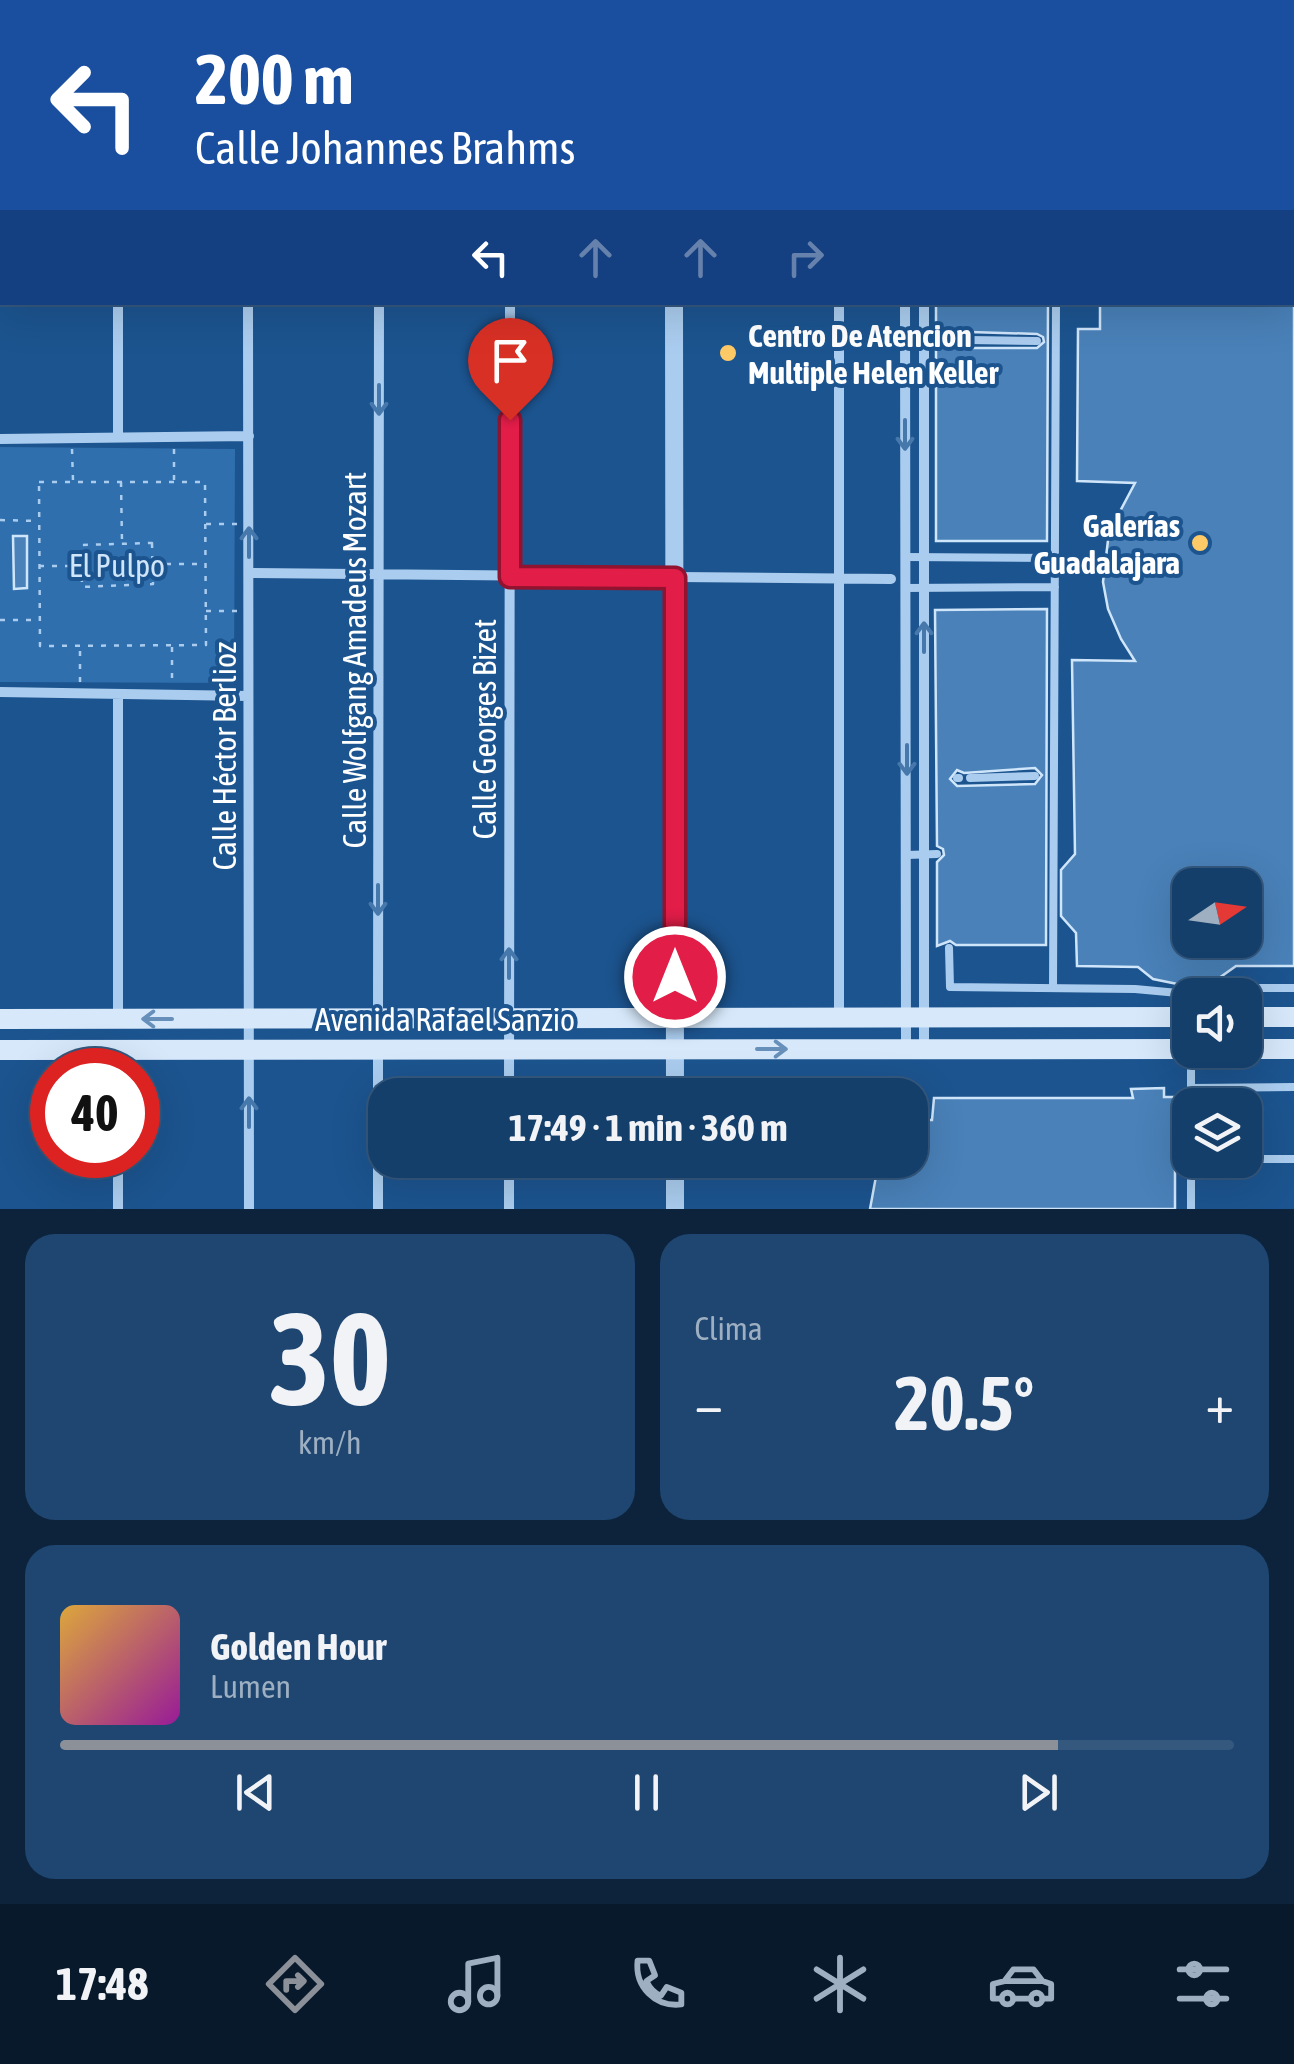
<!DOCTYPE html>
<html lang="es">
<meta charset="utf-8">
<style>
:root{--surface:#153f6b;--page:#1e4671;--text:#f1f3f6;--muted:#9dafc1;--line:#34587e;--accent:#8c9099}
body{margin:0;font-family:"Asap Condensed",sans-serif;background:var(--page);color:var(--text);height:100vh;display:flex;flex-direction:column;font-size:38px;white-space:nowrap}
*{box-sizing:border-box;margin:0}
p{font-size:32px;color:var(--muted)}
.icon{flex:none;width:55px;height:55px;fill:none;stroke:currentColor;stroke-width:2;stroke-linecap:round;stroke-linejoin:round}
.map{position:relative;height:1209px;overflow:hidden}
.side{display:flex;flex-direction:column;gap:25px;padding:25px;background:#0c233b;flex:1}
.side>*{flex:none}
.top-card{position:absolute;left:0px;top:0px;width:1295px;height:305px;box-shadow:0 10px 40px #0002,0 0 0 2px var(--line);background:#1a4fa0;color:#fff;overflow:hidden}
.needle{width:65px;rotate:77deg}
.buttons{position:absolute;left:1172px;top:868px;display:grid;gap:20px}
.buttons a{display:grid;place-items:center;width:90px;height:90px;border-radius:20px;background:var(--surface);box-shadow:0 10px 40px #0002,0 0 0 2px var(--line);font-size:50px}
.speed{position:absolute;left:30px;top:1048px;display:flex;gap:20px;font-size:50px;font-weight:700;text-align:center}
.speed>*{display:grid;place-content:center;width:130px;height:130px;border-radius:50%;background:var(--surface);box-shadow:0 10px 40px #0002,0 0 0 2px var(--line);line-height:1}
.speed .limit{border:15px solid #d22;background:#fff;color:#111}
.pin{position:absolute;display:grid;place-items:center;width:85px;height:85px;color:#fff;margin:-102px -42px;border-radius:50% 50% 50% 0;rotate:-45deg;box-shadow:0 0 10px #0007}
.pin .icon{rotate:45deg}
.me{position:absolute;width:110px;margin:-55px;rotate:0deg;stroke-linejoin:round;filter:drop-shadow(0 0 8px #0008)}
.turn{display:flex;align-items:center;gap:35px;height:210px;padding:0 30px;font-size:45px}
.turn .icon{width:130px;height:130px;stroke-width:2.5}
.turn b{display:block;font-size:70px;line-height:85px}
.lanes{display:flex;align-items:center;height:95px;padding:0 30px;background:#0003;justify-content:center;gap:50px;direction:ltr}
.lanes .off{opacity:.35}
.big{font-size:75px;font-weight:700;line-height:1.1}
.side .tile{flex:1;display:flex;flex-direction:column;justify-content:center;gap:15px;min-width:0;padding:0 35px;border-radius:30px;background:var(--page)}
.side .dial{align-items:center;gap:0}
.dial b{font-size:130px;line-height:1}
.song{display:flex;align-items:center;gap:30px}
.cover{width:120px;height:120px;border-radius:15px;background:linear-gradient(135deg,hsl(40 70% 55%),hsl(300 70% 35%))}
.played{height:10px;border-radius:5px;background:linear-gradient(90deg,var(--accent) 85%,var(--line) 85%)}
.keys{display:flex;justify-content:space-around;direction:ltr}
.heat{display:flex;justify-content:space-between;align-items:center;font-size:55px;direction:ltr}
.side .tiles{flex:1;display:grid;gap:25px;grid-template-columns:1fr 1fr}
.tile:last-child{grid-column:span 2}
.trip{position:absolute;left:368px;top:1078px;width:560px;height:100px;border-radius:30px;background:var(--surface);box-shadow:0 10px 40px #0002,0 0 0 2px var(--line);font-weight:700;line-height:100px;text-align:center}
.dock{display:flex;height:160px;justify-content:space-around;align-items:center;background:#08192b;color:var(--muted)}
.dock .icon{width:70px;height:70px}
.dock .current{color:var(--accent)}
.dock b{font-size:45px;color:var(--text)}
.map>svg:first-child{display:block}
</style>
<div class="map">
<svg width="1294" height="1209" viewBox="0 0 1294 1209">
<rect width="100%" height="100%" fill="#1c548f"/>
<path fill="#2f6fad" d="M0 447 235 449 234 683 0 682Z"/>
<path fill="#4981b8" stroke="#cfe5fa" stroke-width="2.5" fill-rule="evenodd" d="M936 302H1048L1047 541H936ZM952 332 962 336 958 346H950L946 342V336ZM970 332 1037 334 1043 337 1044 342 1037 348H970L964 344 963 339Z
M1100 302H1294V966H1236L1219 978 1187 986 1153 979 1138 967 1077 966 1076 933 1061 916V870L1075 854 1072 660 1135 661 1121 639 1108 609 1103 582 1109 532 1135 483 1077 481 1078 329H1100ZM1190 885H1245V940H1190Z
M13 536H27V588L14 589Z
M1047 609 1046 945H956L950 941 937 946V862L944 855 943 849 937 846 935 610ZM1035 768 1042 775 1035 784 957 786 950 779 957 770 964 773Z
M1164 1088V1097H1175V1209H870L879 1160H910V1120H932L934 1098H1133L1131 1089Z"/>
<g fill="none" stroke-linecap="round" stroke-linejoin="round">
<path stroke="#ace" stroke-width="2.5" stroke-dasharray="5 8" stroke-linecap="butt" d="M104 0 107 2
M72 449 73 481
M174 480V448
M39 482H205L206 645 40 646Z
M121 482 122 542
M0 520 37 521
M206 524H238
M152 543 153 584 82 587 81 545Z
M153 564H204
M39 566H80
M206 611H237
M0 620H38
M172 647V684
M80 682V645"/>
<path stroke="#ace" stroke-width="8" d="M1292 87H1294
M953 339H955
M970 340 1037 341
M905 557 1055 558
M905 588 1055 587
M957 778H959
M970 778 1035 776
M907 855 937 854
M949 948 950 987 1135 989 1189 994 1229 988H1294
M1053 988 1056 302
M1191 1050V1105
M1191 1088 1294 1087
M1245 1159H1294
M1191 1160V1209"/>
<path stroke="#ace" stroke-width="10" d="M367 2V0
M516 2V0
M1292 46H1294
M248 302 249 1209
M839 302V1015
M905 302 906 1049
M924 302V1048
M118 437V302
M0 439 249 436
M249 573 891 579
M0 692 248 696
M118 1018V694
M378 1018 379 302
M118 1070V1050
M509 1095 510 302
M118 1209V1155
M378 1209V1051
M509 1209V1160"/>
<path stroke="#ace" stroke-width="18" d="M242 0 269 2
M152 2 168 0
M659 2V0
M693 2V0
M0 47 2 46
M0 125H2
M674 302 675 1095
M675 1209V1160"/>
<path stroke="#d6e8fa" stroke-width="20" d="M1245 1017H1294
M0 1019 1190 1017
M1245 1049H1294
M0 1050 1190 1049"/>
</g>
<defs><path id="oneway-shaft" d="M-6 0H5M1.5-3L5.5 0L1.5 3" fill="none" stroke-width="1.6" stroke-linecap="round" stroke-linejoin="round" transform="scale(2.5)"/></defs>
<g stroke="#4778ac">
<use href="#oneway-shaft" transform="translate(379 400) rotate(90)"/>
<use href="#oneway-shaft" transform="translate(905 435) rotate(90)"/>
<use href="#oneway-shaft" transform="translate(249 542) rotate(-90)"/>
<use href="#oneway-shaft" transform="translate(924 637) rotate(-90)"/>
<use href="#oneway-shaft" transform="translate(907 760) rotate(90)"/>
<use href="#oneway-shaft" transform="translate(378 900) rotate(90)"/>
<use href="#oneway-shaft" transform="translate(509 963) rotate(-90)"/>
<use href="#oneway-shaft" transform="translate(249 1112) rotate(-90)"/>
</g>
<g stroke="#668fba">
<use href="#oneway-shaft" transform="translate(157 1019) rotate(180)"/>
<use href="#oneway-shaft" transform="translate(772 1049)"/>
</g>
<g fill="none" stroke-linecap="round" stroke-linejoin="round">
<g stroke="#92132f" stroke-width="25">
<path id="route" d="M510 420V577L675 578V977"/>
</g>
<use href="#route" stroke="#e11d48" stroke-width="18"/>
</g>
<g fill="#feca67" stroke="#1c548f" stroke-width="4">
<circle cx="728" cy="353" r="10"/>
<circle cx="1200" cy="543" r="10"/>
</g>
<g text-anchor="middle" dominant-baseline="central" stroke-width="8" stroke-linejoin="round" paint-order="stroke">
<g font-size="32" font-weight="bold" fill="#fff" stroke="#1c548f" text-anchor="start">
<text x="748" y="335">Centro De Atencion<tspan x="748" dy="37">Multiple Helen Keller</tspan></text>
<text x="1180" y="525" text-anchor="end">Galerías<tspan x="1180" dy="37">Guadalajara</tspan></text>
</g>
<g font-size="32" fill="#cfe5fa" stroke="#1c548f">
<text x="117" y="565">El Pulpo</text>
</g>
<g font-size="32" fill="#fff" stroke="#1c548f">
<text transform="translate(354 660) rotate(-90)">Calle Wolfgang Amadeus Mozart</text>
<text transform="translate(484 729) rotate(-90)">Calle Georges Bizet</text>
<text transform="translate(224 756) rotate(-90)">Calle Héctor Berlioz</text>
<text x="445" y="1019">Avenida Rafael Sanzio</text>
</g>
</g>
</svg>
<div class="buttons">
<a><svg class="needle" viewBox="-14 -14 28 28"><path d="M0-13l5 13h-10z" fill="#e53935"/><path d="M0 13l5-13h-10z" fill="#9dafc1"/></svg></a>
<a><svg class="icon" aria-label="sound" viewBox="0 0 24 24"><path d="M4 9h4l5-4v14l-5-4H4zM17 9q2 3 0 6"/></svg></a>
<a><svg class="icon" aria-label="layers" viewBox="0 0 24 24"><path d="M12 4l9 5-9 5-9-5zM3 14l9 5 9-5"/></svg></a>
</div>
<div class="speed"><div class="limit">40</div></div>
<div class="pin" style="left:510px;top:420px;background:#d93025"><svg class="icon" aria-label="arrive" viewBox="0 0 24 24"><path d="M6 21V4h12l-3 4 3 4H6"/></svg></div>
<svg class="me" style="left:675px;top:977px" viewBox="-20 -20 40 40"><circle r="17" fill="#e11d48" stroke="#fff" stroke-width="3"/><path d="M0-11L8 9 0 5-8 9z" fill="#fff"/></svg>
<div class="trip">17:49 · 1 min · 360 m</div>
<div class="top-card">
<div class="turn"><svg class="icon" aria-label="left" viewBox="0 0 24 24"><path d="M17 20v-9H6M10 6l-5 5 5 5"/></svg><div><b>200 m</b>Calle Johannes Brahms</div></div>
<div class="lanes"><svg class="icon" aria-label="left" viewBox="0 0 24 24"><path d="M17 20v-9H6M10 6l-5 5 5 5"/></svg><svg class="icon off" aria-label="ahead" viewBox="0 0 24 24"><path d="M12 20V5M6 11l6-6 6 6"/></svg><svg class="icon off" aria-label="ahead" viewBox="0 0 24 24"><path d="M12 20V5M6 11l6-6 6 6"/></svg><svg class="icon off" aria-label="right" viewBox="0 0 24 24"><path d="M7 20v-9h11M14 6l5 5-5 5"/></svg></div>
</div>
</div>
<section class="side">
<div class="tiles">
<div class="tile dial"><b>30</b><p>km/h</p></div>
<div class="tile"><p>Clima</p>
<div class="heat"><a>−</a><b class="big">20.5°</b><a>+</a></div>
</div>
<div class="tile">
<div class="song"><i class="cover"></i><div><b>Golden Hour</b><p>Lumen</p></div></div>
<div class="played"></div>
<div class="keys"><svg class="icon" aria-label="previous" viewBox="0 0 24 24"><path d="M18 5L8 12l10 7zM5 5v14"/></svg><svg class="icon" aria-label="pause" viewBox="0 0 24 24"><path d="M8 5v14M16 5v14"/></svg><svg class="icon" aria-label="next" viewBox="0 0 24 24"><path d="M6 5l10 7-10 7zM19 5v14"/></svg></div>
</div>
</div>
</section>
<nav class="dock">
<b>17:48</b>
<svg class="icon current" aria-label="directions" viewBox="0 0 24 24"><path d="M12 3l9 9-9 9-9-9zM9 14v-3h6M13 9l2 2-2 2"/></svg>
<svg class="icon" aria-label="music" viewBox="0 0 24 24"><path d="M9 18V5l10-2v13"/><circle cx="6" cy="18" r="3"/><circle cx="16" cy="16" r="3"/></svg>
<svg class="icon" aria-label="phone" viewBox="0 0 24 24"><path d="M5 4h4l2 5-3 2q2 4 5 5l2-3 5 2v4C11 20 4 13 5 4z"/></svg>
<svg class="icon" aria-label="climate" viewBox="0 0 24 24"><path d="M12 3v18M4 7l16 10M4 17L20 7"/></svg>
<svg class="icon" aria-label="car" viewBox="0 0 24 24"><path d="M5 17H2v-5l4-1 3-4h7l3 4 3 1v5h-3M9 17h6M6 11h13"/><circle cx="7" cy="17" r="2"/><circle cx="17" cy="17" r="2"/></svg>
<svg class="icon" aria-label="filters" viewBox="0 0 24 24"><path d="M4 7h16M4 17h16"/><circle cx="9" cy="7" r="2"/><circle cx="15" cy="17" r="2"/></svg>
</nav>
